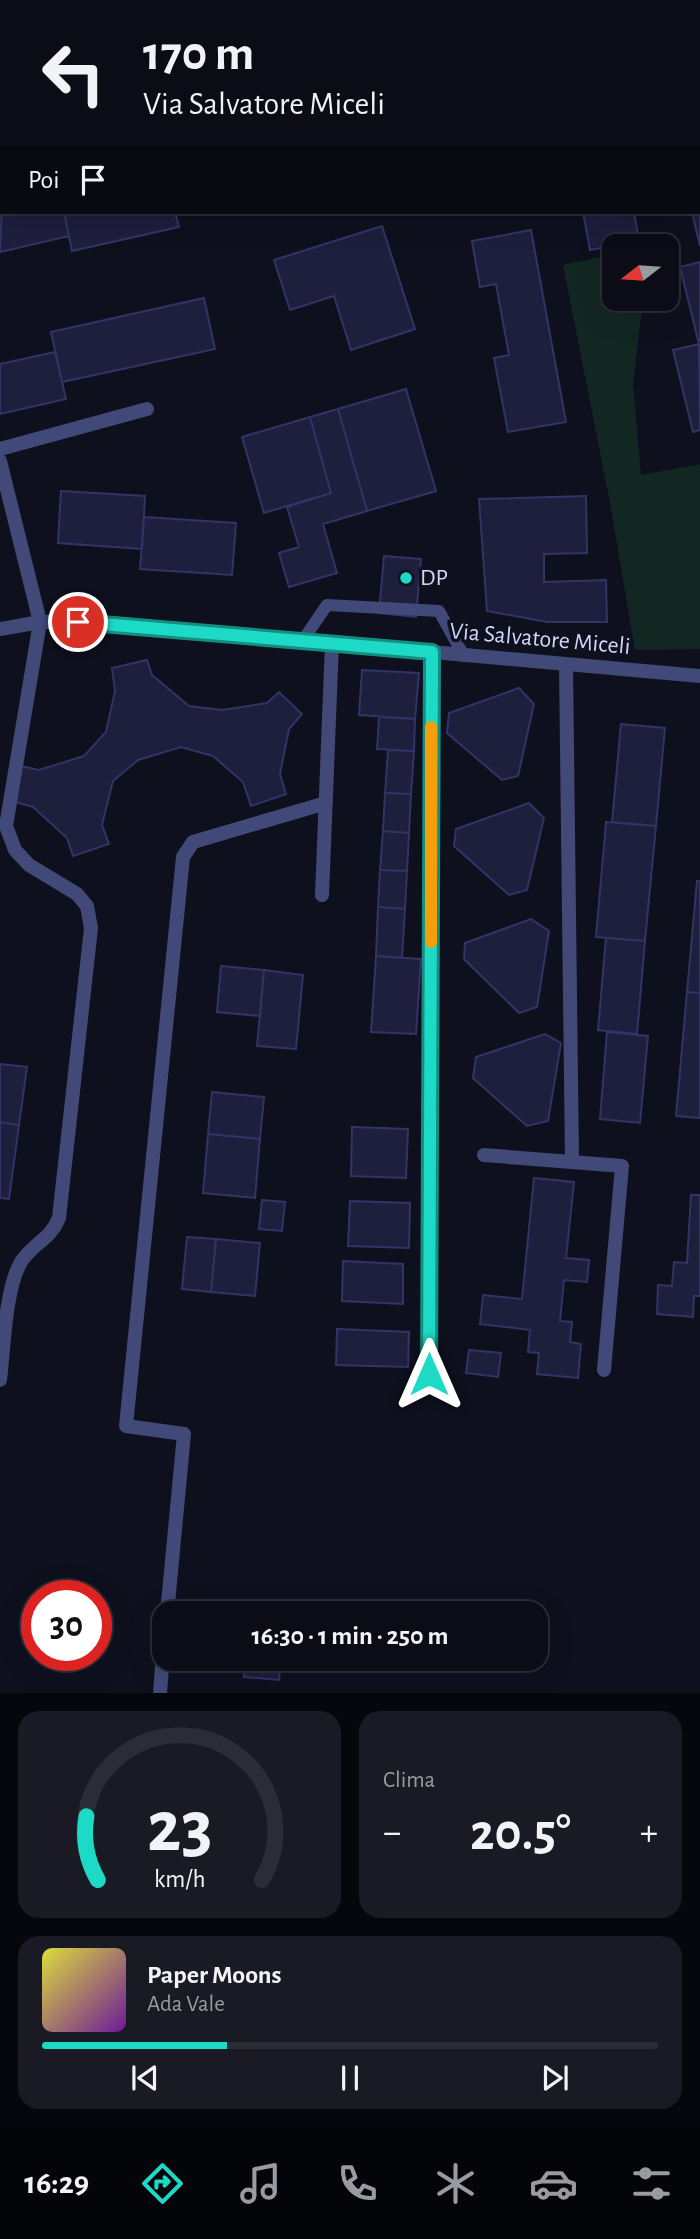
<!DOCTYPE html>
<html lang="it">
<meta charset="utf-8">
<style>
:root{--surface:#0b0c16;--page:#191a23;--text:#f1f3f6;--muted:#9a9ba1;--line:#2b2c35;--accent:#1ddac7}
body{margin:0;font-family:"Alegreya Sans",sans-serif;background:var(--page);color:var(--text);height:100vh;display:flex;flex-direction:column;font-size:26px;white-space:nowrap}
*{box-sizing:border-box;margin:0}
p{font-size:23px;color:var(--muted)}
.icon{flex:none;width:38px;height:38px;fill:none;stroke:currentColor;stroke-width:2;stroke-linecap:round;stroke-linejoin:round}
.map{position:relative;height:1693px;overflow:hidden}
.side{display:flex;flex-direction:column;gap:18px;padding:18px;background:#06070c;flex:1}
.side>*{flex:none}
.banner{position:absolute;left:0px;top:0px;width:700px;height:214px;box-shadow:0 7px 28px #0002,0 0 0 2px var(--line);background:#0b0c16;color:var(--text);overflow:hidden}
.needle{width:46px;rotate:253deg}
.fabs{position:absolute;left:602px;top:234px;display:grid;gap:14px}
.fabs a{display:grid;place-items:center;width:77px;height:77px;border-radius:14px;background:var(--surface);box-shadow:0 7px 28px #0002,0 0 0 2px var(--line);font-size:35px}
.speed{position:absolute;left:21px;top:1580px;display:flex;gap:14px;font-size:35px;font-weight:700;text-align:center}
.speed>*{display:grid;place-content:center;width:91px;height:91px;border-radius:50%;background:var(--surface);box-shadow:0 7px 28px #0002,0 0 0 2px var(--line);line-height:1}
.speed .limit{border:10px solid #d22;background:#fff;color:#111}
.pin{position:absolute;display:grid;place-items:center;width:60px;height:60px;color:#fff;margin:-30px;border:4px solid #fff;border-radius:50%;box-shadow:0 2px 7px #0007}
.me{position:absolute;width:77px;margin:-38px;rotate:0deg;stroke-linejoin:round;filter:drop-shadow(0 0 5px #0008)}
.turn{display:flex;align-items:center;gap:24px;height:147px;padding:0 28px;font-size:32px}
.turn .icon{width:91px;height:91px;stroke-width:2.5}
.turn b{display:block;font-size:49px;line-height:60px}
.then{display:flex;align-items:center;height:66px;padding:0 28px;background:#0003;gap:14px;font-size:26px}
.big{font-size:52px;font-weight:700;line-height:1.1}
.side .card{flex:1;display:flex;flex-direction:column;justify-content:center;gap:10px;min-width:0;padding:0 24px;border-radius:21px;background:var(--page)}
.side .dial{align-items:center;gap:0}
.dial svg{height:182px;overflow:visible;fill:none;stroke:var(--line);stroke-width:7;stroke-linecap:round;text-anchor:middle}
.dial text{fill:var(--text);stroke:none}
.song{display:flex;align-items:center;gap:21px}
.cover{width:84px;height:84px;border-radius:10px;background:linear-gradient(135deg,hsl(60 70% 55%),hsl(280 70% 35%))}
.played{height:7px;border-radius:4px;background:linear-gradient(90deg,var(--accent) 30%,var(--line) 30%)}
.keys{display:flex;justify-content:space-around;direction:ltr}
.heat{display:flex;justify-content:space-between;align-items:center;font-size:38px;direction:ltr}
.side .tiles{flex:1;display:grid;gap:18px;grid-template-columns:1fr 1fr}
.card:last-child{grid-column:span 2}
.trip{position:absolute;left:152px;top:1601px;width:396px;height:70px;border-radius:21px;background:var(--surface);box-shadow:0 7px 28px #0002,0 0 0 2px var(--line);font-weight:700;line-height:70px;text-align:center}
.tabs{display:flex;height:112px;justify-content:space-around;align-items:center;background:#040509;color:var(--muted)}
.tabs .icon{width:49px;height:49px}
.tabs .current{color:var(--accent)}
.tabs b{font-size:32px;color:var(--text)}
.map>svg:first-child{display:block}
</style>
<div class="map">
<svg width="700" height="1693" viewBox="0 0 700 1693">
<rect width="100%" height="100%" fill="#0f101e"/>
<path fill="#132722" d="M614 254V299H643L633 384 641 475 700 464V649L635 650 611 508 563 265Z"/>
<path fill="#1e1e3d" stroke="#336" stroke-width="2" d="M698 179H700V246L692 212H698Z
M2 202V212H64L69 236 0 252Z
M64 212H175L179 227 72 251Z
M583 212H634L639 241 590 250Z
M382 226 415 329 351 350 334 296 290 310 274 260Z
M531 230 566 422 508 432 494 358 509 355 496 284 480 287 472 241Z
M700 262V343L699 344 680 267Z
M204 298 215 349 62 382 51 332Z
M699 344 700 430 693 432 673 350Z
M55 352 66 399 0 414V364Z
M406 389 436 491 367 511 338 409Z
M338 409 367 511 323 524 337 573 289 587 279 553 299 547 287 507 331 493 310 417Z
M310 417 331 493 264 513 242 437Z
M61 491 145 496 142 549 58 543Z
M586 496 587 553 544 554V582L606 580 607 622H547L487 611 479 499Z
M144 517 236 523 232 575 140 569Z
M384 556 421 559 416 617 379 613Z
M147 660 152 675 189 706 222 710 267 703 279 692 302 714 289 729 280 774 286 794 251 806 243 782 213 756 181 747 138 760 113 781 102 825 109 844 73 856 67 838 33 807 15 802 21 766 39 770 84 756 106 732 115 691 112 668Z
M362 670 419 673 415 719 359 715Z
M519 688 534 704 518 776 502 780 447 733 449 713Z
M379 717 415 719 414 751 377 749Z
M621 724 665 728 656 826 612 822Z
M388 750 414 751 411 794 385 793Z
M385 793 411 794 409 833 383 831Z
M529 803 544 818 527 890 509 895 454 846 456 829Z
M606 822 656 826 645 941 596 937Z
M383 831 409 833 407 871 380 870Z
M380 870 407 871 405 909 378 907Z
M697 881H700V993L687 992Z
M378 907 405 909 402 958 376 956Z
M531 919 549 931 537 1007 519 1013 464 959 465 943Z
M606 938 645 941 637 1034 598 1030Z
M376 956 421 959 416 1034 371 1032Z
M221 966 264 970 260 1016 217 1012Z
M264 970 303 975 296 1049 257 1046Z
M687 992 700 993V1118L676 1116Z
M607 1032 648 1036 640 1123 600 1119Z
M545 1034 561 1043 548 1121 527 1126 473 1078 476 1057Z
M0 1064 27 1067 19 1125 0 1122Z
M212 1092 264 1097 260 1139 208 1134Z
M0 1122 19 1125 9 1199 0 1198Z
M352 1127 408 1129 406 1178 351 1176Z
M208 1134 260 1139 255 1198 203 1193Z
M534 1178 574 1182 566 1258 589 1260 587 1282 564 1280 560 1321 572 1322 570 1342 581 1344 578 1378 537 1374 539 1353 528 1352 530 1330 480 1324 483 1295 522 1299Z
M691 1195H700V1296H694L693 1317 657 1314 658 1285 672 1286 674 1262 687 1263Z
M262 1200 285 1202 282 1231 259 1229Z
M350 1201 410 1203 409 1248 348 1246Z
M187 1237 216 1239 211 1292 182 1289Z
M216 1239 260 1243 255 1296 211 1292Z
M343 1261 403 1264V1304L342 1301Z
M337 1329 409 1332 408 1367 336 1365Z
M469 1350 501 1353 498 1377 466 1373Z
M245 1659H281L279 1680 244 1677Z"/>
<g fill="none" stroke-linecap="round" stroke-linejoin="round">
<path stroke="#404977" stroke-width="12" d="M303 640 327 605 439 611 464 656"/>
<path stroke="#404977" stroke-width="14" d="M683 0V2
M166 2 176 0
M0 33H2
M698 86 700 96
M698 143 700 142
M0 449 147 409
M0 461 40 622 6 826 15 850 29 865 77 894 87 906 91 928 59 1218C50 1240 33 1243 21 1262 5 1289 4 1348 0 1380
M566 665 572 1162
M322 895 332 643
M484 1155 622 1166 604 1370
M429 1374 432 652
M167 1614 184 1434 126 1426 183 857 193 842 326 803
M160 1693 164 1642"/>
<path stroke="#404977" stroke-width="14" d="M0 629 40 622H97L700 676"/>
</g>
<g fill="none" stroke-linecap="round" stroke-linejoin="round">
<g stroke="#138e81" stroke-width="18">
<path id="route" d="M78 622 432 652 429 1374"/>
</g>
<use href="#route" stroke="#1ddac7" stroke-width="12"/>
<path stroke="#f59e0b" stroke-width="12" d="M431 942V727"/>
</g>
<circle fill="#1ddac7" stroke="#0f101e" stroke-width="2.5" cx="406" cy="578" r="7"/>
<g text-anchor="middle" dominant-baseline="central" stroke-width="7" stroke-linejoin="round" paint-order="stroke">
<g font-size="24" fill="#d2d6f9" stroke="#0f101e" text-anchor="start">
<text x="420" y="578">DP</text>
</g>
<g font-size="24" fill="#d2d6f9" stroke="#0f101e">
<text transform="translate(540 639) rotate(5)">Via Salvatore Miceli</text>
</g>
</g>
</svg>
<div class="fabs">
<a><svg class="needle" viewBox="-14 -14 28 28"><path d="M0-13l5 13h-10z" fill="#e53935"/><path d="M0 13l5-13h-10z" fill="#9a9ba1"/></svg></a>
</div>
<div class="speed"><div class="limit">30</div></div>
<div class="pin" style="left:78px;top:622px;background:#d93025"><svg class="icon" aria-label="arrive" viewBox="0 0 24 24"><path d="M6 21V4h12l-3 4 3 4H6"/></svg></div>
<svg class="me" style="left:429px;top:1374px" viewBox="-20 -20 40 40"><path d="M0-17L14 15 0 8-14 15z" fill="#1ddac7" stroke="#fff" stroke-width="4"/></svg>
<div class="trip">16:30 · 1 min · 250 m</div>
<div class="banner">
<div class="turn"><svg class="icon" aria-label="left" viewBox="0 0 24 24"><path d="M17 20v-9H6M10 6l-5 5 5 5"/></svg><div><b>170 m</b>Via Salvatore Miceli</div></div>
<div class="then">Poi<svg class="icon" aria-label="arrive" viewBox="0 0 24 24"><path d="M6 21V4h12l-3 4 3 4H6"/></svg></div>
</div>
</div>
<section class="side">
<div class="tiles">
<div class="card dial"><svg viewBox="0 0 100 80">
<path d="M14 69A42 42 0 1 1 86 69"/>
<path d="M14 69A42 42 0 0 1 9 41" stroke="#1ddac7"/>
<text x="50" y="56" font-size="32" font-weight="700">23</text>
<text x="50" y="72" font-size="11">km/h</text>
</svg></div>
<div class="card"><p>Clima</p>
<div class="heat"><a>−</a><b class="big">20.5°</b><a>+</a></div>
</div>
<div class="card">
<div class="song"><i class="cover"></i><div><b>Paper Moons</b><p>Ada Vale</p></div></div>
<div class="played"></div>
<div class="keys"><svg class="icon" aria-label="previous" viewBox="0 0 24 24"><path d="M18 5L8 12l10 7zM5 5v14"/></svg><svg class="icon" aria-label="pause" viewBox="0 0 24 24"><path d="M8 5v14M16 5v14"/></svg><svg class="icon" aria-label="next" viewBox="0 0 24 24"><path d="M6 5l10 7-10 7zM19 5v14"/></svg></div>
</div>
</div>
</section>
<nav class="tabs">
<b>16:29</b>
<svg class="icon current" aria-label="directions" viewBox="0 0 24 24"><path d="M12 3l9 9-9 9-9-9zM9 14v-3h6M13 9l2 2-2 2"/></svg>
<svg class="icon" aria-label="music" viewBox="0 0 24 24"><path d="M9 18V5l10-2v13"/><circle cx="6" cy="18" r="3"/><circle cx="16" cy="16" r="3"/></svg>
<svg class="icon" aria-label="phone" viewBox="0 0 24 24"><path d="M5 4h4l2 5-3 2q2 4 5 5l2-3 5 2v4C11 20 4 13 5 4z"/></svg>
<svg class="icon" aria-label="climate" viewBox="0 0 24 24"><path d="M12 3v18M4 7l16 10M4 17L20 7"/></svg>
<svg class="icon" aria-label="car" viewBox="0 0 24 24"><path d="M5 17H2v-5l4-1 3-4h7l3 4 3 1v5h-3M9 17h6M6 11h13"/><circle cx="7" cy="17" r="2"/><circle cx="17" cy="17" r="2"/></svg>
<svg class="icon" aria-label="filters" viewBox="0 0 24 24"><path d="M4 7h16M4 17h16"/><circle cx="9" cy="7" r="2"/><circle cx="15" cy="17" r="2"/></svg>
</nav>
